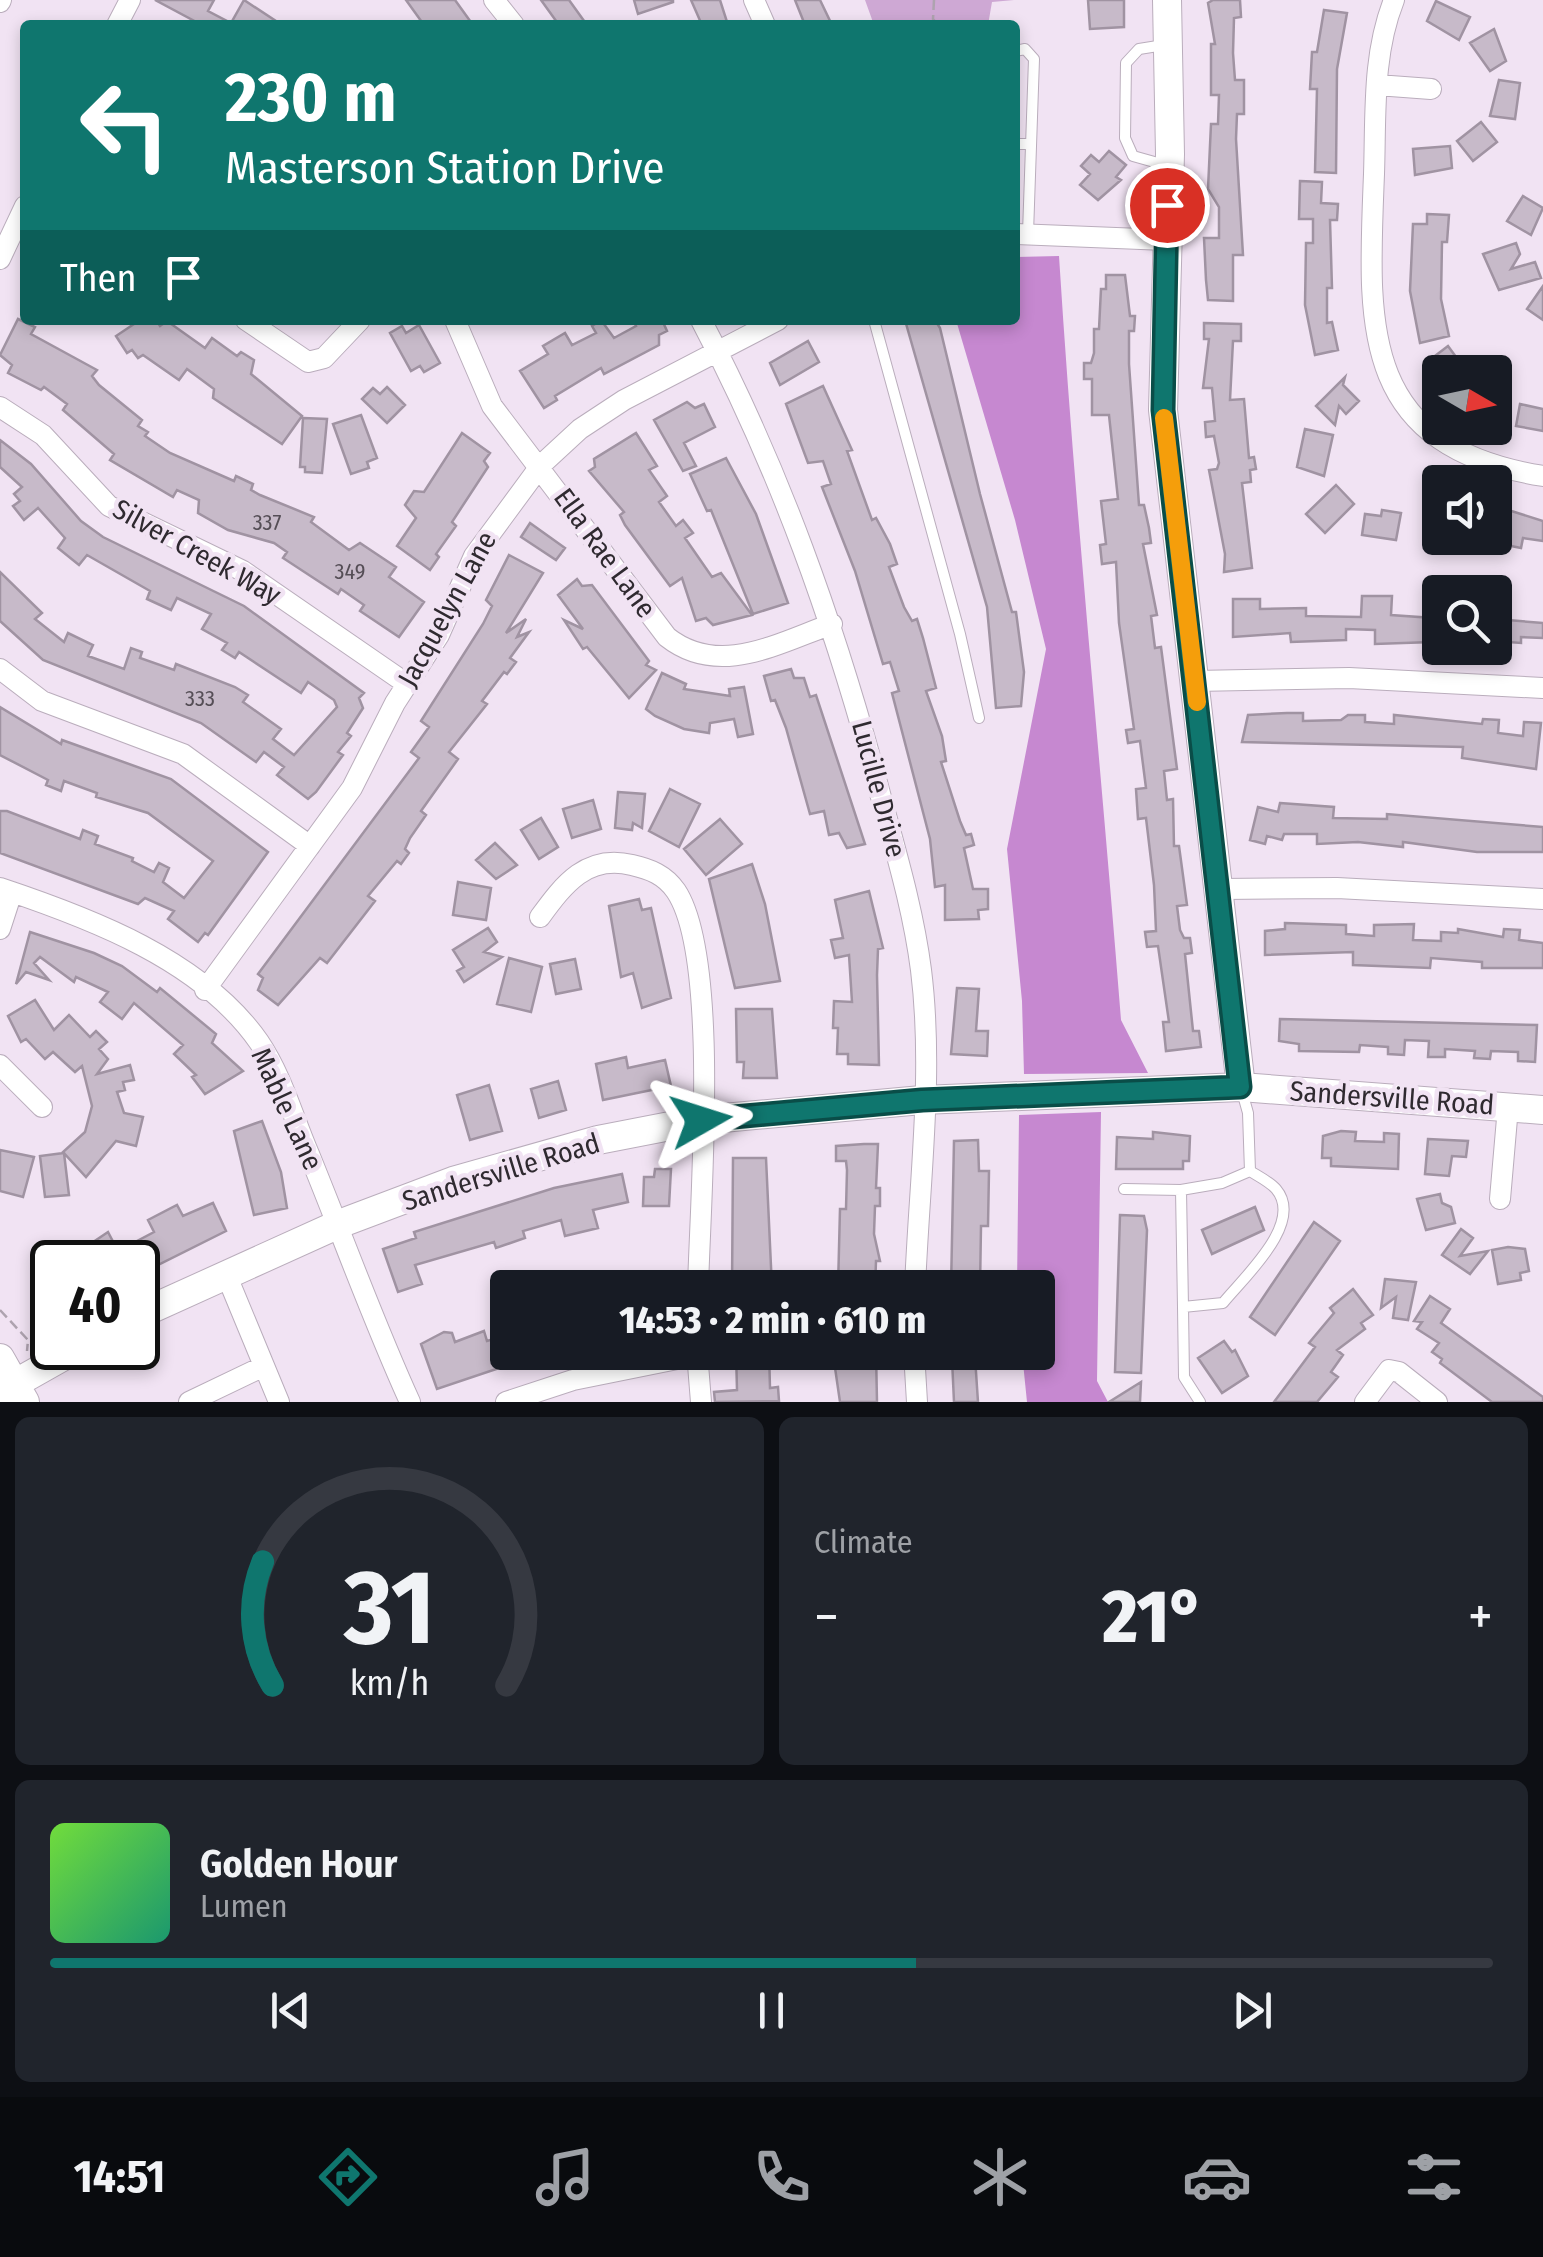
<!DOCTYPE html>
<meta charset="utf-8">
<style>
:root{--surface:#171b24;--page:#20242c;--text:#f1f3f6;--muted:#9ea1a6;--line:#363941;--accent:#0f766e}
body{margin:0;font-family:"Fira Sans Condensed",sans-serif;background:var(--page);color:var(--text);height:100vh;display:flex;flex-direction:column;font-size:38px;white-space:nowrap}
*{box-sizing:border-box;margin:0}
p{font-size:32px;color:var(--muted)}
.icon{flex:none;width:55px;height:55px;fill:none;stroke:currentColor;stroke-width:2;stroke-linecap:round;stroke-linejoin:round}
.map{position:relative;height:1402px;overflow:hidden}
.details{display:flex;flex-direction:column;gap:15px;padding:15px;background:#0d0f14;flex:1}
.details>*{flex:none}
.hud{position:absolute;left:20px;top:20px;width:1000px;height:305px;border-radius:10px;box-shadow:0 5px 15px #0003;background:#0f766e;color:#fff;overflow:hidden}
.needle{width:65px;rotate:99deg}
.tools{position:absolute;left:1422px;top:355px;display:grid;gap:20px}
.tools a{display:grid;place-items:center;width:90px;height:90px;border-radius:10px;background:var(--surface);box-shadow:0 5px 15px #0003;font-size:50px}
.speed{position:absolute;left:30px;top:1240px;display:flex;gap:20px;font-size:50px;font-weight:700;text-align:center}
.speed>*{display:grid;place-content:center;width:130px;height:130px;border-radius:50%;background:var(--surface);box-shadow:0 5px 15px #0003;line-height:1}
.speed .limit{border:5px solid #111;border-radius:15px;background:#fff;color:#111}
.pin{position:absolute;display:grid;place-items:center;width:85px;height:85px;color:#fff;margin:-42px;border:5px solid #fff;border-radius:50%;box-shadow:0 2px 10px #0007}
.me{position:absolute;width:110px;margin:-55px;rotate:84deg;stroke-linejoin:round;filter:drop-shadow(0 0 8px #0008)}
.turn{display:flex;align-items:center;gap:35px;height:210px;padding:0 40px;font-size:45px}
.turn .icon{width:130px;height:130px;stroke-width:2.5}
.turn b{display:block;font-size:70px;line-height:85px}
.then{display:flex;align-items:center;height:95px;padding:0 40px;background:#0003;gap:20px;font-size:38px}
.big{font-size:75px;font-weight:800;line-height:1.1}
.details .tile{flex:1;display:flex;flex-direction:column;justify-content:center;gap:15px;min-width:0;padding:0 35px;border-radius:15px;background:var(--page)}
.details .dial{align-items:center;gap:0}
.dial svg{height:260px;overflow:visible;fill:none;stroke:var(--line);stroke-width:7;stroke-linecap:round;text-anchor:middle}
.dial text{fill:var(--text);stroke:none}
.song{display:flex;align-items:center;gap:30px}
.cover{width:120px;height:120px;border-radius:15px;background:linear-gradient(135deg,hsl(100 70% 55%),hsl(160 70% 35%))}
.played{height:10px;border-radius:5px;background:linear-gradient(90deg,var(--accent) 60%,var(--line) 60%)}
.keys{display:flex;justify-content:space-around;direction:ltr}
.heat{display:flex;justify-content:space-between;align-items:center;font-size:55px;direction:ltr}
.details .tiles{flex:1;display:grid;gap:15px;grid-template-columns:1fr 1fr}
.tile:last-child{grid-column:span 2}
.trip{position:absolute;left:490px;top:1270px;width:565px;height:100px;border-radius:10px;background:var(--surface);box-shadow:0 5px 15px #0003;font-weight:800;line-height:100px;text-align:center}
.tab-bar{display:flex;height:160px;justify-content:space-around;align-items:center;background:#090b0e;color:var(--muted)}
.tab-bar .icon{width:70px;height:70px}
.tab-bar .selected{color:var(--accent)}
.tab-bar b{font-size:45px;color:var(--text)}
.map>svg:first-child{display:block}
</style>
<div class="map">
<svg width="1543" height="1402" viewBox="0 0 1543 1402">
<rect width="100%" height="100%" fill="#f1e3f3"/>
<path fill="#cea8d4" d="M865 0H1014L992 2 988 25H874Z"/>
<path fill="#c688d0" d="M1059 256C1075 511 1101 765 1121 1020L1148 1073 1024 1074 1022 1001 1007 849 1046 649 1015 520 956 320H1015V257Z
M1101 1112 1097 1381 1108 1402H1027L1022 1353 1038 1352V1288L1017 1287 1019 1115Z"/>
<path fill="#c7bac9" stroke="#a093a2" stroke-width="2.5" d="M155 0H214L208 11 231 23 244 0 282 25H202Z
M406 0H455L473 25H424Z
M541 0H569L587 25H559Z
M634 0H673V2L638 14Z
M691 0H720L728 25H702Z
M795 0H820L832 25H805Z
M1088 0H1124V27L1090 29Z
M1213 0H1240L1241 17 1234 18 1233 53 1235 80H1244V114H1237L1236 139 1243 255H1233V301L1208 300 1206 280 1204 238H1219V207L1208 189 1211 124H1218L1219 95H1211V44H1215L1208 3Z
M1436 1 1470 17 1459 40 1427 21Z
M1324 10 1347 13 1337 69 1336 173 1315 172 1317 89H1310L1312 52H1317Z
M1494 29 1506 61 1490 71 1470 43Z
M1499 80 1520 83 1515 119 1490 116Z
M1481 122 1497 142 1473 161 1457 141Z
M1450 146 1452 168 1415 175 1413 149Z
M1109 151 1126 165 1116 177 1121 180 1098 200 1080 185 1090 174 1081 166 1091 155 1099 162Z
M1300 181 1322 182 1321 203 1338 204 1337 220H1330L1332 288H1327V323L1332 322 1338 350 1315 355 1305 305 1306 243H1313V219H1299Z
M1523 196 1543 208 1531 235 1507 221Z
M1427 214 1449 215 1447 242H1442L1441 299 1449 336 1420 343 1410 291 1413 224H1427Z
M1516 243 1520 254 1511 269 1535 262 1541 278 1499 290 1483 254Z
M1106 275H1125L1130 316H1135L1134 331H1129V364L1139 505H1144L1149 528 1151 543 1143 544 1157 615 1151 616 1155 648 1161 647 1177 769 1164 771 1167 800 1173 799 1174 846H1179L1187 905 1177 906 1180 930 1184 938H1190L1192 953 1185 954 1193 1031H1199L1201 1047 1166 1051 1163 1022H1169L1158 946 1147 947 1145 932 1156 931 1154 885 1146 818 1138 819 1136 789 1146 788 1140 741 1128 743 1126 730 1134 729 1119 623 1116 562 1102 564 1100 545 1106 544 1101 501 1118 499 1109 415H1092V379H1084V363H1091L1094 353V329H1099L1101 289H1106Z
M1543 286V320L1527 309Z
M18 319 35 327 31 334 97 370 92 376 99 385 142 420 138 426 148 432 145 436 170 453 234 481 236 476 253 484 251 490 260 495 314 517 311 522 349 550 360 543 396 567 389 577 424 602 399 637 360 611 364 605 341 589 338 594 283 558 287 552 274 543 228 530 198 513 199 500 177 490 173 497 110 460 114 454 63 410 67 404 44 387 41 390 8 373 12 365 0 355Z
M140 320H156L160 326 167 321 205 348 212 338 237 356 241 352 254 360 251 374 302 416 282 444 213 398 214 389 187 369 179 380 143 355 138 358 132 350 127 353 116 336Z
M601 320 614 338 636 326 633 320H662L667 331 659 335V345L604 374 601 368 555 396 557 400 544 408 520 371 548 354 543 346 565 333 572 345 596 333 592 326Z
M905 320H935L940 328 980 494 1012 612H1016L1024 672 1021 706 996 708 987 607Z
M1204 323 1241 324V341H1233L1230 400 1244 399 1249 458 1254 457 1256 469 1250 470 1251 482 1242 483 1252 568 1224 572 1225 554 1209 470 1217 469 1219 463 1214 436 1206 437 1205 422 1215 421 1212 388H1203L1209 339H1204Z
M419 325 440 363 424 372 420 366 411 371 390 333 402 326 406 333Z
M808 341 819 362 780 385 770 363Z
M1448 346 1467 372H1434L1427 362Z
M1345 377 1343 385 1359 401 1346 414 1339 406 1335 425 1316 406Z
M823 386 852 450 847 451 872 520 876 518 890 544 897 564 889 567 904 607 912 621 917 619 923 638 936 688 926 691 942 736 946 761 941 762 960 821 966 835 971 834 974 845 964 848 973 889H988V909L978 910 979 919 945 920V885L935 887 930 839 892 693 899 691 890 662 883 664 855 571 822 487 831 484 823 461 808 463 786 404Z
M387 387 405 405 387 423 362 399 373 388 380 394Z
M687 402 695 408 704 404 715 427 684 443 696 466 683 471 654 420Z
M1520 404 1543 409V431L1516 426Z
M361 415 377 458 367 462 369 468 351 474 333 424Z
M303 418 327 419 322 473 305 472V467H300Z
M1305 429 1333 435 1324 476 1297 467Z
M462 433 490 453 484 461 488 467 452 522 456 526 436 554 439 557 430 570 397 546 416 518 405 505 414 491 424 492Z
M636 433 657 466 649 470 667 496 659 502 676 526 683 520 693 533 685 538 712 577 721 573 752 615 713 625 706 618 696 621 682 578 670 586 625 525 620 515 624 512 589 471 595 467 594 459Z
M0 440 31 464 81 521 103 537 244 606 364 693 359 698 363 708 347 733 351 736 338 752 343 755 316 792 308 799 277 775 284 767 264 752 256 762 201 723 43 660 0 621V572L42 613 35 619 64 642 68 633 93 645 88 656 124 669 131 648 142 652 140 658 174 670 176 664 235 687 248 695 243 702 281 729 273 739 294 755 337 707 334 700 308 682 301 693 239 652 235 658 222 650 227 643 202 629 211 614 177 598 171 610 147 599 150 591 87 555 79 565 58 548 65 538 38 508 24 520 13 506 20 501 14 494 22 487 0 467Z
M726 458 756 514 788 603 753 614 711 510 707 511 690 474Z
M1336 485 1354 504 1325 533 1306 514Z
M1502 508 1543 521V541L1523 538 1521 548 1496 543Z
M1382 510 1401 513 1396 540 1362 535 1365 514 1381 516Z
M530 523 565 548 556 560 521 537Z
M509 555 543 573 506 633 526 619 517 637 529 632 510 658 516 662 507 674 504 672 482 701 487 704 449 752 458 759 421 811 426 815 410 838 405 849 409 853 401 864 397 861 368 896 375 901 327 963 320 958 278 1005 258 990 263 978 258 974 419 758 411 752 429 727 421 721 483 624 492 606 486 600Z
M577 579 582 586 592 585 649 661 646 665 656 670 629 698 587 647 583 649 564 620 583 629 558 595Z
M1362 596H1392L1391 615 1433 618 1432 642 1375 644V630L1346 629V640L1291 642 1290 633 1233 637V599H1260V609L1306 608V616L1361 617Z
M1495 619 1543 623V638L1521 637V643L1495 641Z
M791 669 794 678H804L810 697 816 695 865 844 847 848 839 833 829 835 824 811 810 814 786 728 775 700 771 701 764 676Z
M662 673 686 684 684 689 730 696 729 689 744 687 753 734 738 737 734 719 710 723 709 733 684 729 655 716 646 709Z
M0 707 61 744 62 740 171 779 268 852 208 935 205 933 198 942 168 919 174 911 145 898 138 904 0 853V811H7L80 839 83 830 98 836 95 844 133 858 132 861 154 872 159 863 169 868 163 882 184 898 213 861 148 813 96 797 97 793 64 781 61 791 46 785 48 780 0 755Z
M1287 713H1303V721L1341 720 1348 715H1365V722L1394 724V715L1482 724 1483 719 1499 720 1498 733 1523 736 1524 722 1541 723 1536 769 1462 758 1463 747 1242 742 1248 715Z
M670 789 700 804 679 847 649 831Z
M618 792 645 794 642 828 633 823 632 830 615 828Z
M593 800 601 829 572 838 563 809Z
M1280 803 1334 807 1333 818 1387 819V814L1543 827V852H1477L1403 842V847L1358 842 1317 844V834H1284L1282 840 1267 836 1265 844 1250 840 1258 807 1278 812Z
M541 818 558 847 539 859 521 830Z
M720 819 742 844 706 875 684 849Z
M495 843 517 865 496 879 476 860Z
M752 864 765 904 780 981 735 988 709 879Z
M458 882 491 888 486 920 453 915Z
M869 891 883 948 878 949 877 975 879 1065 848 1064V1054H837L838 1028H833L834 1001 852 1002 849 955 835 958 831 940 843 938 835 900Z
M639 899 642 910 651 908 671 998 642 1008 633 973 621 977 609 906Z
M1285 923 1346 925V934L1374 936V925L1414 924 1413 940 1441 941V932L1458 933V929L1503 937 1504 929 1520 930 1519 940 1543 943V968H1482V962L1431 958 1430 968 1353 965V952L1265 955V931L1285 929Z
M488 928 497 942 484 952 502 957 464 982 457 971 464 967 453 950Z
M30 932 94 953 122 966 157 992 160 988 216 1034 212 1043 243 1071 205 1094 192 1077 196 1075 174 1054 183 1045 134 1003 122 1019 100 1002 108 992 76 977 74 982 40 957 34 963 49 980 26 972 16 984Z
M509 958 542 967 531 1012 497 1004Z
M575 959 581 989 556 994 550 964Z
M957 988 979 989 976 1031H988L987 1056 951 1054Z
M35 1000 54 1030 69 1015 90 1037 96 1031 107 1042 99 1049 108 1059 97 1074 130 1065 134 1080 123 1082 125 1090 117 1092 124 1113 143 1117 136 1146 116 1141 86 1177 63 1152 85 1132 92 1106 82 1066 75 1072 53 1052 45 1059 26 1039 21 1042 8 1016Z
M736 1009H772L777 1078H743L744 1062H737Z
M1280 1019 1537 1025 1535 1062 1518 1061V1052L1491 1051 1490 1059 1474 1058 1475 1051 1445 1049V1057H1428L1429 1041 1405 1040 1404 1055 1388 1054V1047L1360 1045 1359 1052 1299 1051V1044L1279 1041Z
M626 1057 628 1068 665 1060 671 1086 603 1100 596 1064Z
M558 1081 566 1110 539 1118 531 1089Z
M489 1085 502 1131 470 1140 457 1095Z
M262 1121 281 1172 287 1208 254 1215 234 1131Z
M1341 1131 1356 1132 1355 1141 1384 1142V1133L1399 1134 1398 1169 1331 1166V1158H1322L1323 1136Z
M1153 1132 1190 1136 1189 1161H1183V1169H1116L1117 1137 1153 1139Z
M1428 1139 1468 1141 1466 1157 1452 1156 1449 1176 1425 1174Z
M978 1140 979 1171H989L988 1226H981L980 1288H951L954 1141Z
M864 1144H878L876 1188H880V1206H875L874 1234 880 1261H876L875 1288H838L840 1209H846L847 1170 846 1161H836V1146Z
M0 1150 34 1157 23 1197 0 1191Z
M64 1153 69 1195 45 1197 40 1156Z
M733 1158H766L772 1288H732Z
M655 1169H671L669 1206H643L644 1177H654Z
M622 1174 628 1202 593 1210 598 1228 565 1236 561 1220 523 1231 525 1238 496 1248 494 1242 415 1265 422 1284 398 1292 383 1249 416 1238 414 1232 554 1188Z
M1440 1194 1442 1203 1451 1207 1455 1223 1426 1230 1417 1199Z
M213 1203 226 1231 138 1275V1262H86L80 1251 108 1232 118 1251 154 1232 148 1220 177 1205 183 1216Z
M1255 1207 1264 1230 1212 1254 1202 1230Z
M1120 1215 1144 1216 1147 1230 1141 1373 1115 1372Z
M1314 1222 1340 1241 1275 1335 1250 1317Z
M1461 1229 1473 1238 1460 1256 1488 1251 1470 1274 1442 1255Z
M1508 1247 1525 1249 1529 1271 1520 1273 1521 1280 1498 1284 1492 1250Z
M1385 1279 1416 1282 1408 1320 1393 1318 1396 1297 1381 1308Z
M1353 1289 1373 1315 1361 1323 1365 1329 1337 1350 1343 1355 1331 1372 1338 1377 1317 1402H1274L1315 1347 1309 1343 1334 1313 1330 1308Z
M1430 1296 1450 1309 1441 1323 1543 1397V1402H1492L1440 1363 1442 1359 1432 1352 1439 1343 1417 1329 1422 1322 1414 1321Z
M484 1331 487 1341 508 1335V1352L538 1355 437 1389 421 1344 444 1332 452 1333 455 1342Z
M1224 1341 1232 1352 1235 1350 1248 1376 1222 1393 1198 1358Z
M736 1352H769L770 1388 778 1387 779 1401 715 1402 714 1392 737 1390Z
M876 1352 877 1402H840L833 1354Z
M975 1357 978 1402H954L952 1359Z
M1141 1382 1140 1402H1109Z"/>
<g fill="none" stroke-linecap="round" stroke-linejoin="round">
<g stroke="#baadbc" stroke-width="12">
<path id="lane" d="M1164 45 1139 49 1126 63 1125 138 1133 156 1165 165
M1015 51 1025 49 1034 59 1028 233
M1015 144H1031
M874 320 960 634 979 718
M1241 1088 1248 1113 1250 1171C1258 1176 1270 1182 1276 1189 1305 1223 1243 1278 1223 1303L1183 1307 1181 1190 1222 1183 1250 1171
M1124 1189 1181 1190
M1183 1307 1184 1377 1200 1402"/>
</g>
<g stroke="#baadbc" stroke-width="22">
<path id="street" d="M494 0 514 25
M754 0 765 25
M1394 0C1372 55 1376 116 1374 174 1368 326 1358 446 1543 476
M0 2 1 0
M117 25 130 0
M1377 85 1431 89
M1015 234 1166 240
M0 259 25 206
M246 320 308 362 324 358 360 320
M455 320 492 406 667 637C719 678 778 643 832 624
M701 320C780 470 834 623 878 786 894 846 913 907 921 970 934 1073 919 1184 915 1288
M0 407 43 435 109 506 243 571 407 684
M0 669 42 701 183 754 310 846
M1195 681 1349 678 1543 688
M0 888C90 918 202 960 259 1042 282 1076 293 1117 309 1154 343 1237 373 1321 410 1402
M1221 889 1337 888 1543 899
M540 917C564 884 587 854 632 865 650 869 665 875 676 891 720 957 700 1201 698 1288
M0 929 12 892
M205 990 352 788 395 703 439 635 474 556 541 465 580 429 624 400 778 320
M0 1065 42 1107
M1500 1199 1508 1107
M226 1274 279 1402
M697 1352 701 1402
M914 1352 917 1402
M189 1402 264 1366
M506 1402 573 1380 697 1355
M1365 1402 1389 1370 1399 1372 1437 1402"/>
</g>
<g stroke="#baadbc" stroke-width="30">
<path id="secondary" d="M1167 0 1170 154 1163 410 1241 1087
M138 1315 339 1224 453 1181 598 1140 701 1120 922 1100 1241 1087 1543 1110
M0 1358 25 1402
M0 1392 78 1348"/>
</g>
<path stroke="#aea3af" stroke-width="2.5" stroke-dasharray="10 5" stroke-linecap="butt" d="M934 0 933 19 938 25
M0 1310 28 1340 27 1351"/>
<use href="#lane" stroke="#fff" stroke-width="10"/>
<use href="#street" stroke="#fff" stroke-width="20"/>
<use href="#secondary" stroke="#fff" stroke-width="28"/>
</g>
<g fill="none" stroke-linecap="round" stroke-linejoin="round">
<g stroke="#0a4d48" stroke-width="25">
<path id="route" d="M701 1120 922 1100 1240 1087 1163 410 1167 205"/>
</g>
<use href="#route" stroke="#0f766e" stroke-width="18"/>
<path stroke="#f59e0b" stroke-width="18" d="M1164 418 1197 702"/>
</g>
<g text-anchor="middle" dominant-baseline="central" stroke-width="9" stroke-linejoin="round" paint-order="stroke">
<g font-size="22" fill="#554e56">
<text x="267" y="522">337</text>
<text x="350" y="571">349</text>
<text x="200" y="698">333</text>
</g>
<g font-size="28" fill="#2f2a30" stroke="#f1e3f3">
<text transform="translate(197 552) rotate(29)">Silver Creek Way</text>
<text transform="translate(605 553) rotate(54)">Ella Rae Lane</text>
<text transform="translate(447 609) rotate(-61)">Jacquelyn Lane</text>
<text transform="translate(879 789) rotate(75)">Lucille Drive</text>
<text transform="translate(1392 1098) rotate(4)">Sandersville Road</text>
<text transform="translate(287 1109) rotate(65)">Mable Lane</text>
<text transform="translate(501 1172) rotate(-17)">Sandersville Road</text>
</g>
</g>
</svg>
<div class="tools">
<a><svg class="needle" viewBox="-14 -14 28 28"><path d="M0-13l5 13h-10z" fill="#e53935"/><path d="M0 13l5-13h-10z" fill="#9ea1a6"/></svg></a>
<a><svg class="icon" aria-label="sound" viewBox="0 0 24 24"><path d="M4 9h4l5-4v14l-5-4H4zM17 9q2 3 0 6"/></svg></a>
<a><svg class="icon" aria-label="search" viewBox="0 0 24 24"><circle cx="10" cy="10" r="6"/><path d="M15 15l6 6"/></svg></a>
</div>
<div class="speed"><div class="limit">40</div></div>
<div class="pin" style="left:1167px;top:205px;background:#d93025"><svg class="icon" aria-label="arrive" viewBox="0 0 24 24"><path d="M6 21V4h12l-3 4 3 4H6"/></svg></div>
<svg class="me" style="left:701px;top:1120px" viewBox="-20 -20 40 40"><path d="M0-17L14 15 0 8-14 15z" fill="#0f766e" stroke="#fff" stroke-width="4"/></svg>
<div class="trip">14:53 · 2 min · 610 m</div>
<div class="hud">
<div class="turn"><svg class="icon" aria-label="left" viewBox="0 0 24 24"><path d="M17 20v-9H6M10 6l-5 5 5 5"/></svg><div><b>230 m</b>Masterson Station Drive</div></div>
<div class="then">Then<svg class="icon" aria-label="arrive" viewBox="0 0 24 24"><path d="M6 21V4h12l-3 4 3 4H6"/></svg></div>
</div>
</div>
<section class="details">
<div class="tiles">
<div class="tile dial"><svg viewBox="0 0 100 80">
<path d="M14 69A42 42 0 1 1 86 69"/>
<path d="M14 69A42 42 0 0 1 11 31" stroke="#0f766e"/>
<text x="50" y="56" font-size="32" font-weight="700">31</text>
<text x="50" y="72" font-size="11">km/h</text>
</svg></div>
<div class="tile"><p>Climate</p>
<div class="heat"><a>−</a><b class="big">21°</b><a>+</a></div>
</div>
<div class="tile">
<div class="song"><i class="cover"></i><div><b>Golden Hour</b><p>Lumen</p></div></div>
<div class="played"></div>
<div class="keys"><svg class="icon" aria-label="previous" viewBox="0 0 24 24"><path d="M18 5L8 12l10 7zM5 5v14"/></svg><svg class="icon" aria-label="pause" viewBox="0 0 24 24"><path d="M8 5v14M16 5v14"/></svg><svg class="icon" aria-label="next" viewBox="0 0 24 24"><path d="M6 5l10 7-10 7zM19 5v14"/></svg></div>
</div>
</div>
</section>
<nav class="tab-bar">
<b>14:51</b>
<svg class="icon selected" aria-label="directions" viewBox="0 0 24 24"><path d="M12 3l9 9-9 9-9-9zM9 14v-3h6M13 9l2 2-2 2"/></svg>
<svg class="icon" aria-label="music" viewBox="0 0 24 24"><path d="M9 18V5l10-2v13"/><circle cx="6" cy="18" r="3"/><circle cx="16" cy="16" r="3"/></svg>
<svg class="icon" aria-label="phone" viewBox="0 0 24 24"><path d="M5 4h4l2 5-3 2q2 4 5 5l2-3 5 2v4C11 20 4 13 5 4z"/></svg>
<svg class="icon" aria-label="climate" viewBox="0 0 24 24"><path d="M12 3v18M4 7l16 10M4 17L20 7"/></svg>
<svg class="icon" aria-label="car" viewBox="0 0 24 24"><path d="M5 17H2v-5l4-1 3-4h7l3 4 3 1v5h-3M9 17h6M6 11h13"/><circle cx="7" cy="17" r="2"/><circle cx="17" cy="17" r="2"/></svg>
<svg class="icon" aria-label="filters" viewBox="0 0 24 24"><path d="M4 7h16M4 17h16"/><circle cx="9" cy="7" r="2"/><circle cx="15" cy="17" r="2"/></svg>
</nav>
